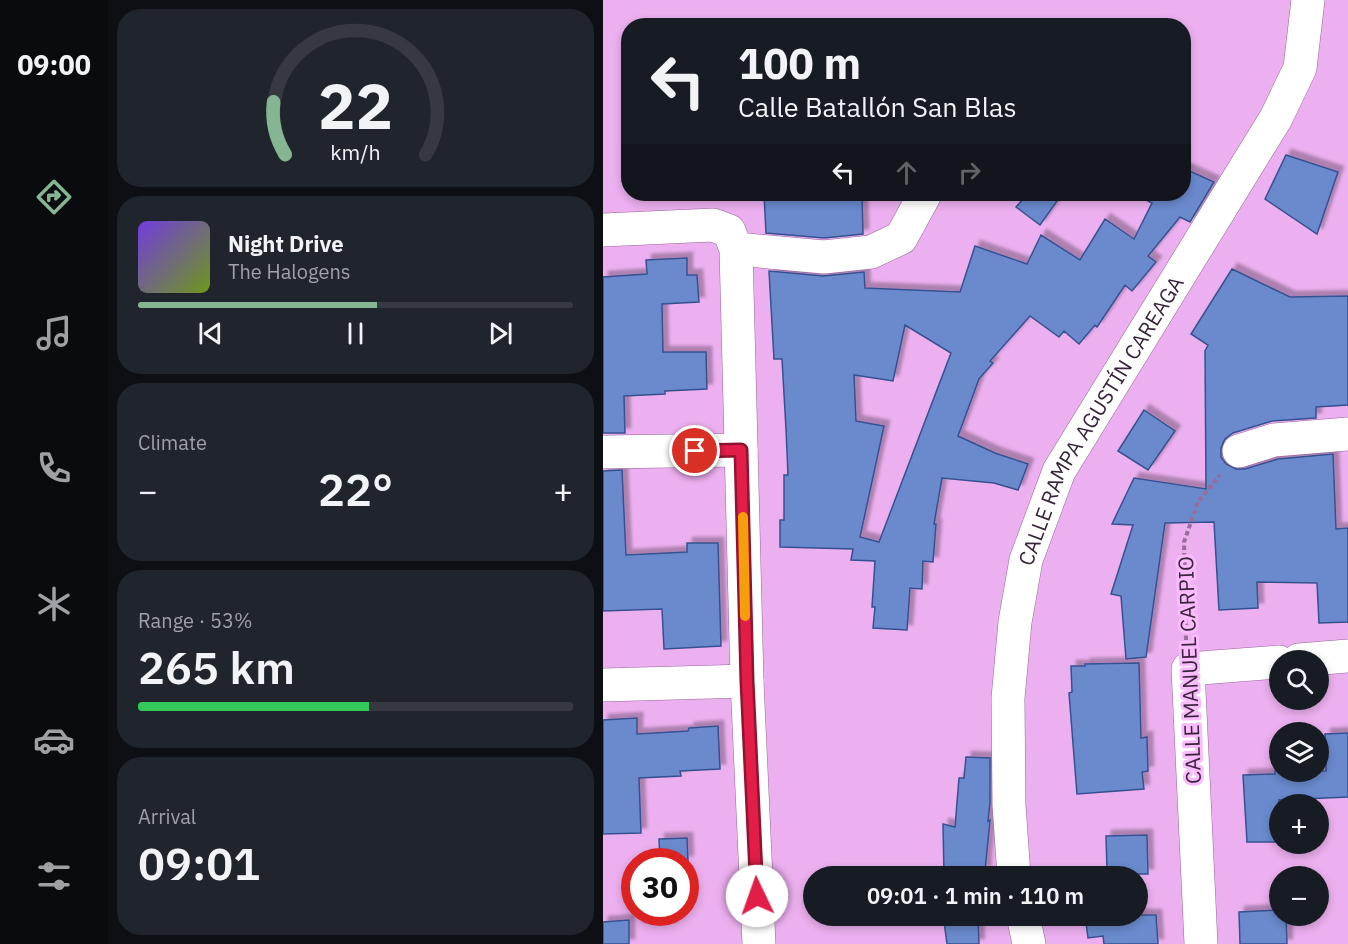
<!DOCTYPE html>
<meta charset="utf-8">
<style>
:root{--surface:#171b24;--page:#20242c;--text:#f1f3f6;--muted:#9ea1a6;--line:#363941;--accent:#85b593}
body{margin:0;font-family:"IBM Plex Sans",sans-serif;background:var(--page);color:var(--text);height:100vh;display:flex;flex-direction:column;font-size:22px;white-space:nowrap}
*{box-sizing:border-box;margin:0}
p{font-size:20px;color:var(--muted)}
.icon{flex:none;width:33px;height:33px;fill:none;stroke:currentColor;stroke-width:2;stroke-linecap:round;stroke-linejoin:round}
.map{position:relative;flex:1;overflow:hidden}
.sheet{display:flex;flex-direction:column;gap:9px;padding:9px;background:#0d0f14;width:495px}
.sheet>*{flex:none}
.guide{position:absolute;left:18px;top:18px;width:570px;height:183px;border-radius:24px;box-shadow:0 3px 9px #0003;background:#171b24;color:var(--text);overflow:hidden}
.tools{position:absolute;left:666px;top:650px;display:grid;gap:12px}
.tools a{display:grid;place-items:center;width:60px;height:60px;border-radius:50%;background:var(--surface);box-shadow:0 3px 9px #0003;font-size:30px}
.speed{position:absolute;left:18px;top:848px;display:flex;gap:12px;font-size:30px;font-weight:700;text-align:center}
.speed>*{display:grid;place-content:center;width:78px;height:78px;border-radius:50%;background:var(--surface);box-shadow:0 3px 9px #0003;line-height:1}
.speed .limit{border:9px solid #d22;background:#fff;color:#111}
.pin{position:absolute;display:grid;place-items:center;width:51px;height:51px;color:#fff;margin:-26px;border:3px solid #fff;border-radius:50%;box-shadow:0 2px 6px #0007}
.me{position:absolute;width:66px;margin:-33px;rotate:357deg;stroke-linejoin:round;filter:drop-shadow(0 0 4px #0008)}
.turn{display:flex;align-items:center;gap:21px;height:126px;padding:0 18px;font-size:27px}
.turn .icon{width:78px;height:78px;stroke-width:2.5}
.turn b{display:block;font-size:42px;line-height:51px}
.lanes{display:flex;align-items:center;height:57px;padding:0 18px;background:#0003;justify-content:center;gap:30px;direction:ltr}
.lanes .off{opacity:.35}
.big{font-size:45px;font-weight:600;line-height:1.1}
.sheet .tile{flex:1;display:flex;flex-direction:column;justify-content:center;gap:9px;min-width:0;padding:0 21px;border-radius:24px;background:var(--page)}
.sheet .dial{align-items:center;gap:0}
.dial svg{height:156px;overflow:visible;fill:none;stroke:var(--line);stroke-width:7;stroke-linecap:round;text-anchor:middle}
.dial text{fill:var(--text);stroke:none}
.song{display:flex;align-items:center;gap:18px}
.cover{width:72px;height:72px;border-radius:9px;background:linear-gradient(135deg,hsl(260 70% 55%),hsl(80 70% 35%))}
.played{height:6px;border-radius:3px;background:linear-gradient(90deg,var(--accent) 55%,var(--line) 55%)}
.keys{display:flex;justify-content:space-around;direction:ltr}
.heat{display:flex;justify-content:space-between;align-items:center;font-size:33px;direction:ltr}
.charge{height:9px;border-radius:4px;background:linear-gradient(90deg,#34c759 53%,var(--line) 0)}
.trip{position:absolute;left:200px;top:866px;width:345px;height:60px;border-radius:30px;background:var(--surface);box-shadow:0 3px 9px #0003;font-weight:600;line-height:60px;text-align:center}
main{display:flex;flex:1;min-height:0}
.tabs{display:flex;flex-direction:column;width:108px;justify-content:space-around;align-items:center;background:#090b0e;color:var(--muted)}
.tabs .icon{width:42px;height:42px}
.tabs .on{color:var(--accent)}
.tabs b{font-size:27px;color:var(--text)}
.map>svg:first-child{display:block}
</style>
<main>
<nav class="tabs">
<b>09:00</b>
<svg class="icon on" aria-label="directions" viewBox="0 0 24 24"><path d="M12 3l9 9-9 9-9-9zM9 14v-3h6M13 9l2 2-2 2"/></svg>
<svg class="icon" aria-label="music" viewBox="0 0 24 24"><path d="M9 18V5l10-2v13"/><circle cx="6" cy="18" r="3"/><circle cx="16" cy="16" r="3"/></svg>
<svg class="icon" aria-label="phone" viewBox="0 0 24 24"><path d="M5 4h4l2 5-3 2q2 4 5 5l2-3 5 2v4C11 20 4 13 5 4z"/></svg>
<svg class="icon" aria-label="climate" viewBox="0 0 24 24"><path d="M12 3v18M4 7l16 10M4 17L20 7"/></svg>
<svg class="icon" aria-label="car" viewBox="0 0 24 24"><path d="M5 17H2v-5l4-1 3-4h7l3 4 3 1v5h-3M9 17h6M6 11h13"/><circle cx="7" cy="17" r="2"/><circle cx="17" cy="17" r="2"/></svg>
<svg class="icon" aria-label="filters" viewBox="0 0 24 24"><path d="M4 7h16M4 17h16"/><circle cx="9" cy="7" r="2"/><circle cx="15" cy="17" r="2"/></svg>
</nav>
<section class="sheet">
<div class="tile dial"><svg viewBox="0 0 100 80">
<path d="M14 69A42 42 0 1 1 86 69"/>
<path d="M14 69A42 42 0 0 1 8 42" stroke="#85b593"/>
<text x="50" y="56" font-size="32" font-weight="700">22</text>
<text x="50" y="72" font-size="11">km/h</text>
</svg></div>
<div class="tile">
<div class="song"><i class="cover"></i><div><b>Night Drive</b><p>The Halogens</p></div></div>
<div class="played"></div>
<div class="keys"><svg class="icon" aria-label="previous" viewBox="0 0 24 24"><path d="M18 5L8 12l10 7zM5 5v14"/></svg><svg class="icon" aria-label="pause" viewBox="0 0 24 24"><path d="M8 5v14M16 5v14"/></svg><svg class="icon" aria-label="next" viewBox="0 0 24 24"><path d="M6 5l10 7-10 7zM19 5v14"/></svg></div>
</div>
<div class="tile"><p>Climate</p>
<div class="heat"><a>−</a><b class="big">22°</b><a>+</a></div>
</div>
<div class="tile"><p>Range · 53%</p><b class="big">265 km</b><div class="charge"></div></div>
<div class="tile"><p>Arrival</p><b class="big">09:01</b></div>
</section>
<div class="map">
<svg width="745" height="944" viewBox="0 0 745 944">
<defs>
<filter id="shadow"><feDropShadow dx="5.5" dy="-5.5" stdDeviation="1.5" flood-color="#0004"/></filter>
</defs>
<rect width="100%" height="100%" fill="#ecafef"/>
<path fill="#6b8acd" stroke="#365190" stroke-width="1.5" fill-rule="evenodd" filter="url(#shadow)" d="M683 155 735 172 714 234 662 199Z
M580 168 611 182 587 222 577 217 545 256 553 262 529 291 522 285 494 327 492 325 476 344 461 331 456 337 427 316 387 361 390 363 376 379 355 436 392 453 425 464 415 490 391 483 339 478 331 524H333L330 562 320 561 319 589 307 588 304 630 270 628 272 607H269L272 561 248 560 250 549 177 547V520H181V475H185L183 429 179 359H171L166 271 220 276 261 272 262 288 357 292 372 246 424 264 438 235 477 260 502 219 531 239 549 203 531 194H580ZM302 325 348 353 276 542 257 537 281 426 253 421 251 375 290 381Z
M161 194H259L260 234 221 238 163 233Z
M425 194H459L437 225 413 207Z
M84 258V275H94L96 302 59 304 60 352H103L104 389 62 391V394L21 396 22 433H0V277L44 274 43 260Z
M629 269 687 297 745 296V405L713 407V418L669 421 630 433 622 439 618 448V457L623 464 633 469H642L675 459 730 454 733 529 745 528V622L716 623 714 583 654 582 655 608 616 610 611 522 562 523 543 657 523 659 518 596 508 594 530 525 509 524 531 478 603 489 602 351 605 345 588 334Z
M541 410 572 431 545 470 515 451Z
M19 470 23 555 84 552V543H115L118 646 61 649 59 609 0 611V471Z
M536 663 538 738 544 737 545 771 539 772 541 789 474 794 466 693 469 692 468 666H482V664Z
M34 718V734L85 731 86 728 115 726 117 769 77 771 78 776 36 778 38 833 0 834V720Z
M745 733V797L676 800V842H644L640 775 672 774V771H723L722 734Z
M363 757 387 758V803L385 821 387 820 382 871H366V876H341L340 824 352 827 356 778H361Z
M544 835 545 874H518V869H504L503 836Z
M84 838 85 861H57L56 839Z
M676 910V915H683L684 944H637L636 912Z
M482 915H553L555 944H501L500 936 485 938Z
M375 918 376 944H344L341 921Z
M26 920V944H0V922Z"/>
<g fill="none" stroke-linecap="round" stroke-linejoin="round">
<g stroke="#9a629d" stroke-width="34">
<g id="minor">
<path d="M0 230 110 225 126 231 133 249 144 681 156 944"/>
<path d="M133 249 221 257 268 252 298 238 322 194"/>
<path d="M636 451 671 440 745 434"/>
<path d="M0 452 138 450"/>
<path d="M696 660 745 656"/>
<path d="M0 685 144 681"/>
<path id="s1" d="M411 876 406 805 405 698 412 622 423 560 456 471 673 118 697 68 705 0"/>
<path d="M420 915 426 944"/>
<path d="M598 944 585 669 676 662"/>
</g>
</g>
<path stroke="#996d9b" stroke-width="4" stroke-dasharray="4.5 3" stroke-linecap="butt" d="M583 640 581 542 595 502 617 475"/>
<use href="#minor" stroke="#fff" stroke-width="33"/>
</g>
<g fill="none" stroke-linecap="round" stroke-linejoin="round">
<g stroke="#92132f" stroke-width="15">
<path id="route" d="M92 451 138 450 144 681 154 896"/>
</g>
<use href="#route" stroke="#e11d48" stroke-width="10"/>
<path stroke="#f59e0b" stroke-width="10" d="M140 517 142 616"/>
</g>
<g text-anchor="middle" dominant-baseline="central" stroke-width="6" stroke-linejoin="round" paint-order="stroke">
<g font-size="21" fill="#3a233c" stroke="#fabcfc">
<text stroke="none"><textPath href="#s1" startOffset="476">CALLE RAMPA AGUSTÍN CAREAGA</textPath></text>
<text transform="translate(586 670) rotate(-92)">CALLE MANUEL CARPIO</text>
</g>
</g>
</svg>
<div class="tools">
<a><svg class="icon" aria-label="search" viewBox="0 0 24 24"><circle cx="10" cy="10" r="6"/><path d="M15 15l6 6"/></svg></a>
<a><svg class="icon" aria-label="layers" viewBox="0 0 24 24"><path d="M12 4l9 5-9 5-9-5zM3 14l9 5 9-5"/></svg></a>
<a>+</a>
<a>−</a>
</div>
<div class="speed"><div class="limit">30</div></div>
<div class="pin" style="left:92px;top:451px;background:#d93025"><svg class="icon" aria-label="arrive" viewBox="0 0 24 24"><path d="M6 21V4h12l-3 4 3 4H6"/></svg></div>
<svg class="me" style="left:154px;top:896px" viewBox="-20 -20 40 40"><circle r="19" fill="#fff"/><path d="M0-13L10 11 0 6-10 11z" fill="#e11d48"/></svg>
<div class="trip">09:01 · 1 min · 110 m</div>
<div class="guide">
<div class="turn"><svg class="icon" aria-label="left" viewBox="0 0 24 24"><path d="M17 20v-9H6M10 6l-5 5 5 5"/></svg><div><b>100 m</b>Calle Batallón San Blas</div></div>
<div class="lanes"><svg class="icon" aria-label="left" viewBox="0 0 24 24"><path d="M17 20v-9H6M10 6l-5 5 5 5"/></svg><svg class="icon off" aria-label="ahead" viewBox="0 0 24 24"><path d="M12 20V5M6 11l6-6 6 6"/></svg><svg class="icon off" aria-label="right" viewBox="0 0 24 24"><path d="M7 20v-9h11M14 6l5 5-5 5"/></svg></div>
</div>
</div>
</main>
